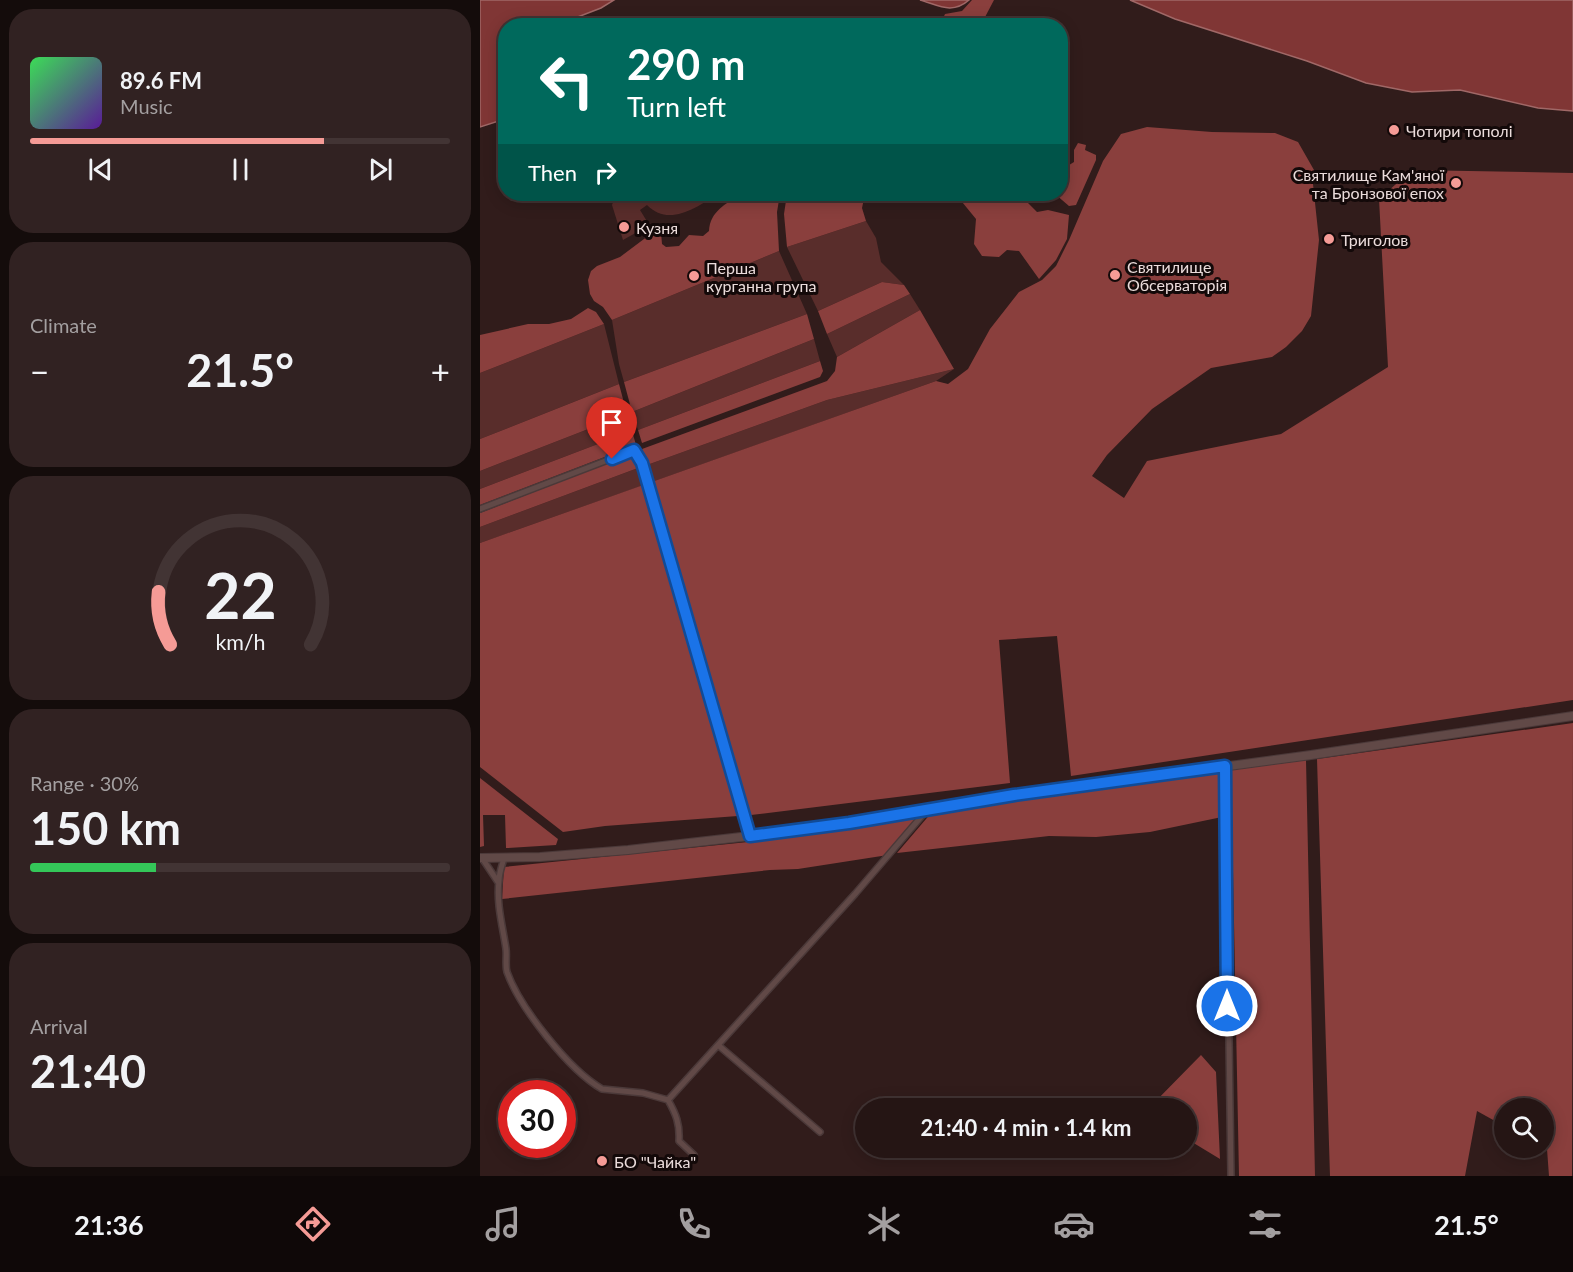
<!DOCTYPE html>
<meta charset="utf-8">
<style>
:root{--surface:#251514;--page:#312222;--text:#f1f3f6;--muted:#a39fa0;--line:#423434;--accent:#f59b96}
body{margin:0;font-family:Lato,sans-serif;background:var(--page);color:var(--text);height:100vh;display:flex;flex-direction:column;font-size:22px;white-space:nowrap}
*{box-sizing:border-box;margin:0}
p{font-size:20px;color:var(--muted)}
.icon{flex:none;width:33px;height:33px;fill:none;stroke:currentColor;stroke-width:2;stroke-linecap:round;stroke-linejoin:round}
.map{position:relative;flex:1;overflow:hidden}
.side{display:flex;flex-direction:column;gap:9px;padding:9px;background:#140c0b;width:480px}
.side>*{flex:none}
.banner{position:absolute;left:18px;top:18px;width:570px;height:183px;border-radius:24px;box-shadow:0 3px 15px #0003,0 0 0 2px var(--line);background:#00695c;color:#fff;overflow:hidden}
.controls{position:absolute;left:1014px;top:1098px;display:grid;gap:12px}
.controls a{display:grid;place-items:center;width:60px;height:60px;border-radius:50%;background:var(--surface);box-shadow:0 3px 15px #0003,0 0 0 2px var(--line);font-size:30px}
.speed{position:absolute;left:18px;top:1080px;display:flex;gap:12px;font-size:30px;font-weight:700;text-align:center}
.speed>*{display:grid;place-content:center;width:78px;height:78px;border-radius:50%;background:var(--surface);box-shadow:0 3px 15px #0003,0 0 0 2px var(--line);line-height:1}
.speed .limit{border:9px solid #d22;background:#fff;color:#111}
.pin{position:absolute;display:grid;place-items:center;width:51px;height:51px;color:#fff;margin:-62px -26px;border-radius:50% 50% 50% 0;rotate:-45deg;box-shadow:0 0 6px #0007}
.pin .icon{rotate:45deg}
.me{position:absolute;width:66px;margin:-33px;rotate:0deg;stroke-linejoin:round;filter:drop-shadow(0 0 4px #0008)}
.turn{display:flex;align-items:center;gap:21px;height:126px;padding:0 30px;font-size:27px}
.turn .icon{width:78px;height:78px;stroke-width:2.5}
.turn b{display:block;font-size:42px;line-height:51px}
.then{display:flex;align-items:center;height:57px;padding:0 30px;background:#0003;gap:12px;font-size:22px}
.big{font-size:45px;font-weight:700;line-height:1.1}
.side .widget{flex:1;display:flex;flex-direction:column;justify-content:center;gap:9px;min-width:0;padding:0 21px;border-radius:24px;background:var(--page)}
.side .dial{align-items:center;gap:0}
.dial svg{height:156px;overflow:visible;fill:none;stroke:var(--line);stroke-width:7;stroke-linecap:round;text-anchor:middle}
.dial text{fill:var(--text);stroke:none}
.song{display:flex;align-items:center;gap:18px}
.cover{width:72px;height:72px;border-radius:9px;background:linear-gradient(135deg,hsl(130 70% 55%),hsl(270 70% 35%))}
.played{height:6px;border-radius:3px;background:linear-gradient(90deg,var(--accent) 70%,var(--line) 70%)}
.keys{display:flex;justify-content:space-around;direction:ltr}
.heat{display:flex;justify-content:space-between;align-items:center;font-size:33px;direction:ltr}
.charge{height:9px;border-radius:4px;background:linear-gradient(90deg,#34c759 30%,var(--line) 0)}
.trip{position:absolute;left:375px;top:1098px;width:342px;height:60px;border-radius:30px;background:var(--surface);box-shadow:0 3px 15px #0003,0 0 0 2px var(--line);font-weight:700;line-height:60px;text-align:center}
.dock{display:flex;height:96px;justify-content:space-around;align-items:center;background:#0f0808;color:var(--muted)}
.dock .icon{width:42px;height:42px}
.dock .current{color:var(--accent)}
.dock b{font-size:27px;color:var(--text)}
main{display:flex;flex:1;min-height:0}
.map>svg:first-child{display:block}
</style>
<main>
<section class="side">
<div class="widget">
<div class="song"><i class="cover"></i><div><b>89.6 FM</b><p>Music</p></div></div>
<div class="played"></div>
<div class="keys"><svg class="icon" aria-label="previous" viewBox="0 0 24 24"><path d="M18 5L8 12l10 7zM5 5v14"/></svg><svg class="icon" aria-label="pause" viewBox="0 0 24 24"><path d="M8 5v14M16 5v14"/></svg><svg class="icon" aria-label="next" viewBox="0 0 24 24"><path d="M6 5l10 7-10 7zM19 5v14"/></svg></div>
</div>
<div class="widget"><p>Climate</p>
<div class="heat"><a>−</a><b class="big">21.5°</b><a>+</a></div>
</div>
<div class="widget dial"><svg viewBox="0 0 100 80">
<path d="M14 69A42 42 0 1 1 86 69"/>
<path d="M14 69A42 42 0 0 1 8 42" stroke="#f59b96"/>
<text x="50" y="56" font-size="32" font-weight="700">22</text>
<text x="50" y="72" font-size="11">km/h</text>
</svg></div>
<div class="widget"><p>Range · 30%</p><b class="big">150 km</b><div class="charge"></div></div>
<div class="widget"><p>Arrival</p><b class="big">21:40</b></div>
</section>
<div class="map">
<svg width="1093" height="1176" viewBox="0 0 1093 1176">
<rect width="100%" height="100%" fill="#311c1b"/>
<path fill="#592d2b" d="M136 194H152L156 201 163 197 162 194H237C217 208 188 227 167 205L160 210 168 223 166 227 143 240 132 205Z
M386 221 396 238 401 262 424 285 402 282 338 311 307 247Z
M299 251 327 314 144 382 139 364 132 320Z
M430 294 440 310 357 357 347 334Z
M124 324 139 384 0 439V373Z
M334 339 340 361 158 430 152 412Z
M474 369 456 381 172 482 167 465 347 400Z
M147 414 152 431 0 489V471Z
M158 468 164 485 0 543V527Z"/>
<path fill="#8a3f3d" d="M492 0H514L504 19 505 25H460L465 14 482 11Z
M667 127 732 132 795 133 818 142 834 170 833 184 839 240 831 316 822 331 806 347 792 357 731 368 672 409 627 455 612 476 644 498 667 461 801 434 908 367 899 199 932 170 1093 173V700L591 776 577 636 519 640 530 783 271 815 125 826 83 832 0 767V543L456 381 468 384 488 369 510 329 539 292 562 280 576 266 589 240 623 161 641 134Z
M598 143 606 145 605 150 616 155V160L596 205 589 206 575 194H580L581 170 594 162V150Z
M261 194H300L297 212 299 251 132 320 123 307 114 301 110 294 108 280 111 271 117 266 140 257 168 236 181 232 182 244 186 247 199 246 209 235 223 236 229 231C230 211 246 204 261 194Z
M307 194H385L382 208 386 221 307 247 304 214Z
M477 194H539L557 212 568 210 589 215 587 239 576 260 559 279 539 251 527 250 519 257 502 256 494 244 496 219 478 197Z
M402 282 424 285 430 294 347 334 338 311Z
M108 308 116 312 124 324 0 373V335L48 324H69L91 319Z
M440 310 474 369 347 400 167 465 162 449 347 381 355 371 357 357Z
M327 314 334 339 152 412 144 382Z
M340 361 343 371 340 377 162 443 158 430Z
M139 384 147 414 0 471V439Z
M152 431 156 445 0 505V489Z
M153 453 158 468 0 527V513Z
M1093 723 1092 1176H1069L1067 1149 1064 1147V1108H1024V1126L997 1111 985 1176H850L837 759Z
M826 760 835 1176H759L751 770Z
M740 770 742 817 670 832 616 837 569 836 417 853 452 812Z
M0 778 78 839 76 845 26 848 25 815H3L4 846 0 847Z
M438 818 408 855 318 869 290 870 22 899 24 867 268 842Z
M721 1055 736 1072 740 1159 707 1139 706 1108H669Z"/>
<path fill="#803635" stroke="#a06867" stroke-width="1.5" d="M0 0H134L121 8 77 25 26 26 25 119 0 127Z
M440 0H489C472 15 458 5 440 0Z
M650 0H1093V111L1058 108 980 90 932 92 886 83 827 61 695 19Z"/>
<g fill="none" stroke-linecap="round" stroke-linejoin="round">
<g stroke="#4b3939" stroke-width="8">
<path id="minor" d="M0 509 154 450 162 463 270 836
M745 766 751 1176
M2 858 18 882
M24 858C22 866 19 873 19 881 16 903 23 928 26 949 27 957 25 965 27 972 40 1008 89 1070 122 1089L163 1093 188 1100C196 1114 200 1124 199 1141L214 1155
M238 1045 340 1132
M188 1100 375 894 447 810"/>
</g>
<g stroke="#4b3939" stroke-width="10">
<path id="secondary" d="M0 858 60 857 148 850 270 836 369 823 534 795 831 755 1093 716"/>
</g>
<use href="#minor" stroke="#614947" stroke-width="5"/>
<use href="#secondary" stroke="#614947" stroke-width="8"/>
</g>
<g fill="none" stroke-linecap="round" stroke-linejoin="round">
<g stroke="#114b97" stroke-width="15">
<path id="route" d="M132 459 154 450 162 463 270 836 369 823 534 795 745 766 747 1006"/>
</g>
<use href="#route" stroke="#1a73e8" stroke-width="10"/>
</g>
<g fill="#f59b96" stroke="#130909" stroke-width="2">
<circle cx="914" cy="130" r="6"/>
<circle cx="976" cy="183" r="6"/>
<circle cx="144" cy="227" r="6"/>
<circle cx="849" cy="239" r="6"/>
<circle cx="635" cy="275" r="6"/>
<circle cx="214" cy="276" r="6"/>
<circle cx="122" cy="1161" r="6"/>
</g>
<g text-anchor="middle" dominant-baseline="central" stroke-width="6" stroke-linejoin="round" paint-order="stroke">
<g font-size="16" fill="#ebdcdb" stroke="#130909" text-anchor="start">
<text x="926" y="130">Чотири тополі</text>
<text x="964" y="174" text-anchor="end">Святилище Кам'яної<tspan x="964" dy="18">та Бронзової епох</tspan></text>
<text x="156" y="227">Кузня</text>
<text x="861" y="239">Триголов</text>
<text x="647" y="266">Святилище<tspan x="647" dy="18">Обсерваторія</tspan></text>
<text x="226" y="267">Перша<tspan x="226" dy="18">курганна група</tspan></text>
<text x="134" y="1161">БО "Чайка"</text>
</g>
</g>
</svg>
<div class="controls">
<a><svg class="icon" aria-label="search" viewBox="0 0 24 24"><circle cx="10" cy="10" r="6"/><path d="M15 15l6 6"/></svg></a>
</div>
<div class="speed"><div class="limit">30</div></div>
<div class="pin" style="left:132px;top:459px;background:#d93025"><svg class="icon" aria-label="arrive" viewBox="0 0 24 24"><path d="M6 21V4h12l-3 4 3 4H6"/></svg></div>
<svg class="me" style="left:747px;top:1006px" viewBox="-20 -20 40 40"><circle r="17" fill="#1a73e8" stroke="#fff" stroke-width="3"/><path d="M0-11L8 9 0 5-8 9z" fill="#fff"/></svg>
<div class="trip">21:40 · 4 min · 1.4 km</div>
<div class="banner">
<div class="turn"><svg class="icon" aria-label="left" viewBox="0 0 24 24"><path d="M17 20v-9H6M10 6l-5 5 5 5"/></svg><div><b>290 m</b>Turn left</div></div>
<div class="then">Then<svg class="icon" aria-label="right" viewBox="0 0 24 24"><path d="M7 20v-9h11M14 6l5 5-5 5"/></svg></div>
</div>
</div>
</main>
<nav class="dock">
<b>21:36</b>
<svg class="icon current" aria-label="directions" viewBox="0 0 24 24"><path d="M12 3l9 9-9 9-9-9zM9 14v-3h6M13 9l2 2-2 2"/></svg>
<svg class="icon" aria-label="music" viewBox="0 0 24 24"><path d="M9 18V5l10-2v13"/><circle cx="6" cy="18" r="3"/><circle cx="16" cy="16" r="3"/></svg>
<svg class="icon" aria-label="phone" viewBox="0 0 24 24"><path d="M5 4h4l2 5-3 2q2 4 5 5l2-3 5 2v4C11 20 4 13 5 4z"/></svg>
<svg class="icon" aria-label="climate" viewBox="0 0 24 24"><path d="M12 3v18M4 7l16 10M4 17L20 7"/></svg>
<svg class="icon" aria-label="car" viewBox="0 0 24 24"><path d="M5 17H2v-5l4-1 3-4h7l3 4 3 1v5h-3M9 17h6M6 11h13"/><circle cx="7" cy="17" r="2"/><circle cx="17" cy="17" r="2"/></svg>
<svg class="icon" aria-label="filters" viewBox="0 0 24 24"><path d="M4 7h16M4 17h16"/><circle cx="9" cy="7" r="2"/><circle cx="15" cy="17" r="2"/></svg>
<b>21.5°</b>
</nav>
